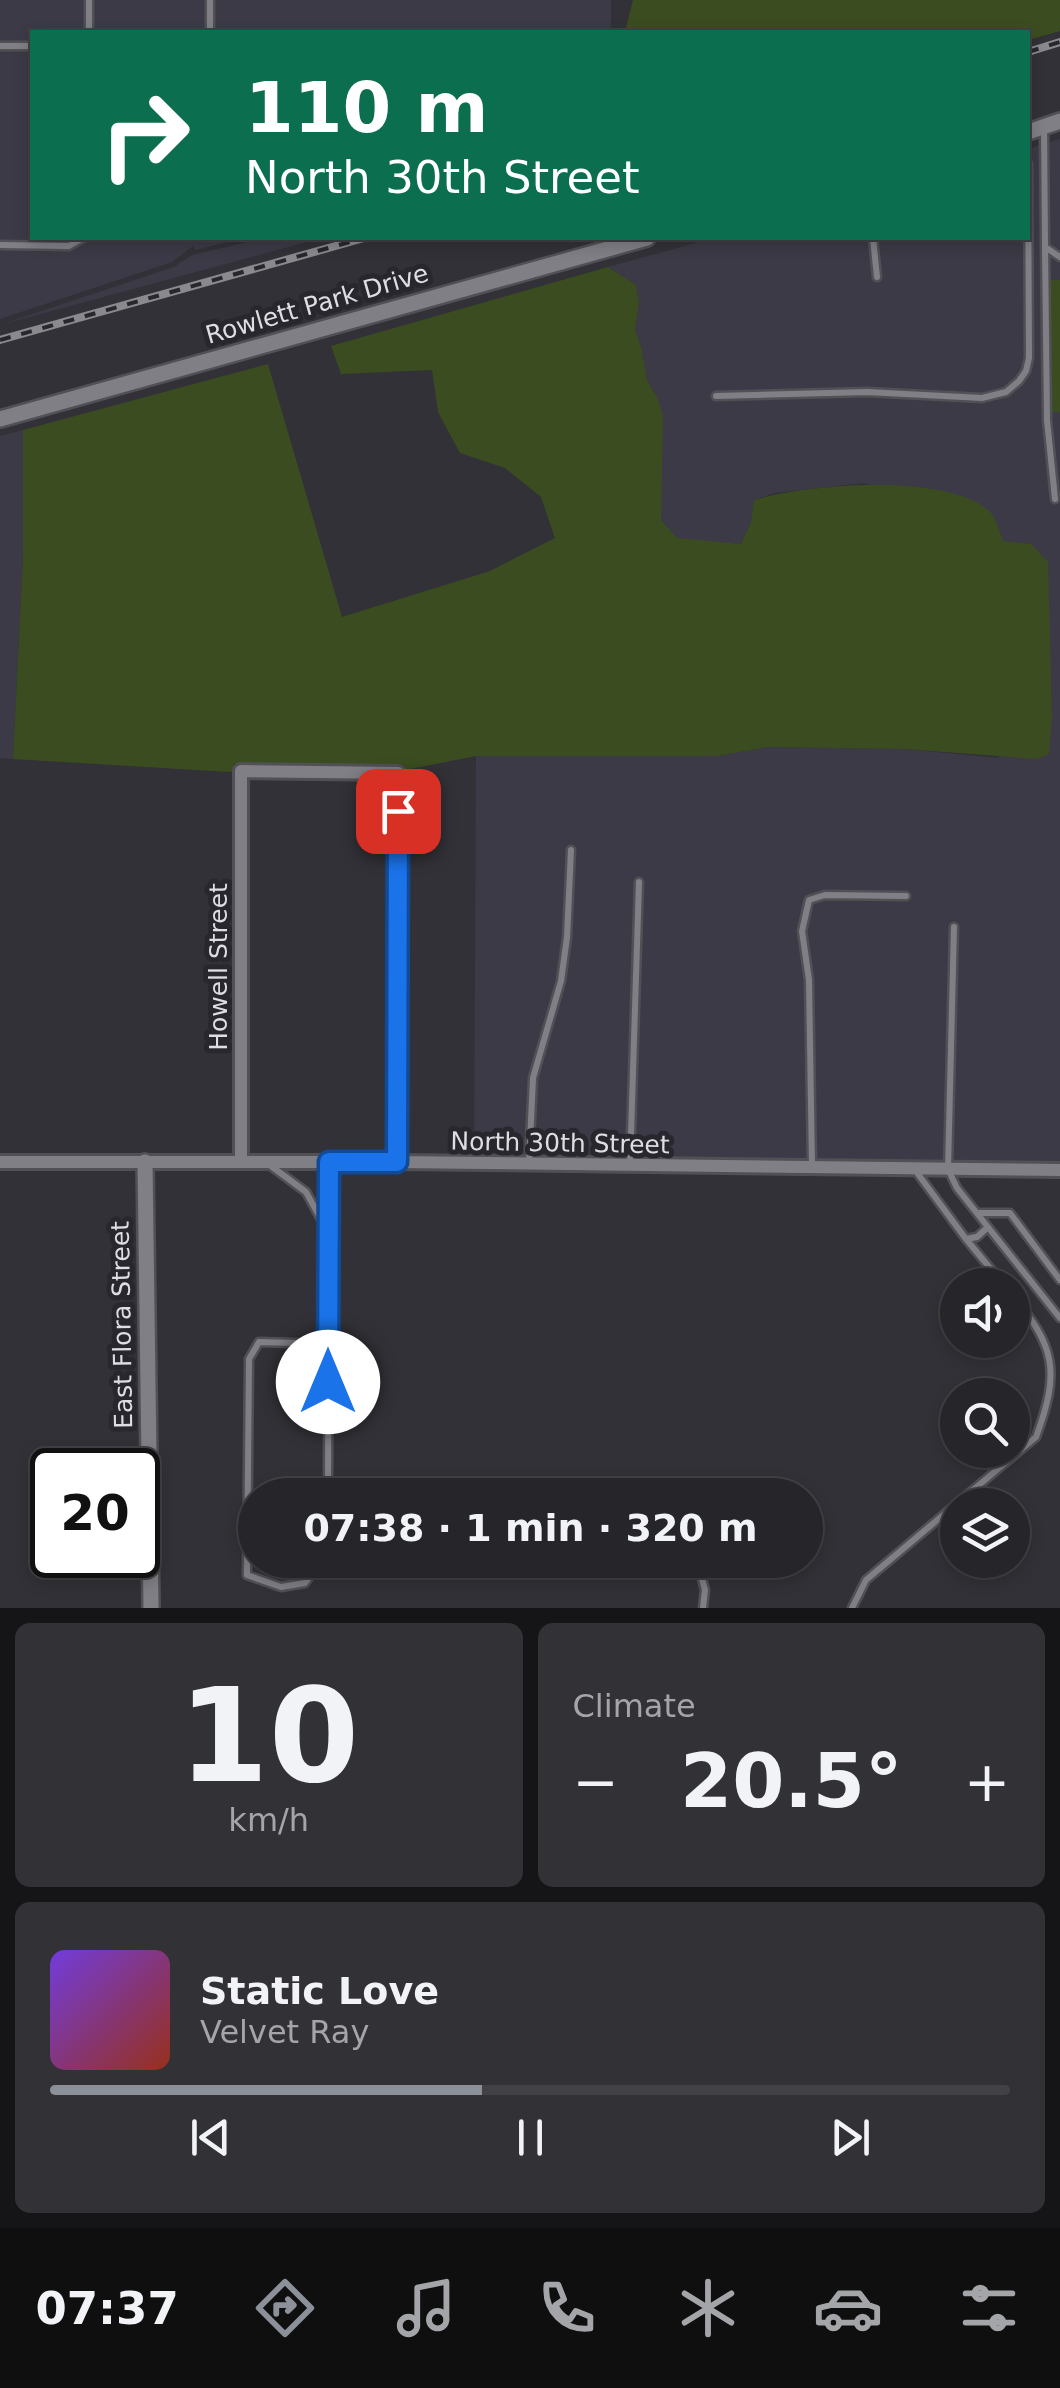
<!DOCTYPE html>
<meta charset="utf-8">
<style>
:root{--surface:#262529;--page:#323135;--text:#f1f3f6;--muted:#a4a5a8;--line:#424246;--accent:#8c9099}
body{margin:0;font-family:"DejaVu Sans",sans-serif;background:var(--page);color:var(--text);height:100vh;display:flex;flex-direction:column;font-size:38px;white-space:nowrap}
*{box-sizing:border-box;margin:0}
p{font-size:32px;color:var(--muted)}
.icon{flex:none;width:55px;height:55px;fill:none;stroke:currentColor;stroke-width:2;stroke-linecap:round;stroke-linejoin:round}
.map{position:relative;height:1608px;overflow:hidden}
.sheet{display:flex;flex-direction:column;gap:15px;padding:15px;background:#151417;flex:1}
.sheet>*{flex:none}
.top-card{position:absolute;left:30px;top:30px;width:1000px;height:210px;border-radius:0px;box-shadow:0 5px 15px #0003,0 0 0 2px var(--line);background:#0b6e4f;color:#fff;overflow:hidden}
.tools{position:absolute;left:940px;top:1268px;display:grid;gap:20px}
.tools a{display:grid;place-items:center;width:90px;height:90px;border-radius:50%;background:var(--surface);box-shadow:0 5px 15px #0003,0 0 0 2px var(--line);font-size:50px}
.speed{position:absolute;left:30px;top:1448px;display:flex;gap:20px;font-size:50px;font-weight:700;text-align:center}
.speed>*{display:grid;place-content:center;width:130px;height:130px;border-radius:50%;background:var(--surface);box-shadow:0 5px 15px #0003,0 0 0 2px var(--line);line-height:1}
.speed .limit{border:5px solid #111;border-radius:15px;background:#fff;color:#111}
.pin{position:absolute;display:grid;place-items:center;width:85px;height:85px;color:#fff;margin:-42px;border-radius:20px;box-shadow:0 5px 15px #0006}
.me{position:absolute;width:110px;margin:-55px;rotate:0deg;stroke-linejoin:round;filter:drop-shadow(0 0 8px #0008)}
.turn{display:flex;align-items:center;gap:35px;height:210px;padding:0 50px;font-size:45px}
.turn .icon{width:130px;height:130px;stroke-width:2.5}
.turn b{display:block;font-size:70px;line-height:85px}
.big{font-size:75px;font-weight:700;line-height:1.1}
.sheet .card{flex:1;display:flex;flex-direction:column;justify-content:center;gap:15px;min-width:0;padding:0 35px;border-radius:15px;background:var(--page)}
.sheet .dial{align-items:center;gap:0}
.dial b{font-size:130px;line-height:1}
.song{display:flex;align-items:center;gap:30px}
.cover{width:120px;height:120px;border-radius:15px;background:linear-gradient(135deg,hsl(260 70% 55%),hsl(10 70% 35%))}
.played{height:10px;border-radius:5px;background:linear-gradient(90deg,var(--accent) 45%,var(--line) 45%)}
.keys{display:flex;justify-content:space-around;direction:ltr}
.heat{display:flex;justify-content:space-between;align-items:center;font-size:55px;direction:ltr}
.sheet .tiles{flex:1;display:grid;gap:15px;grid-template-columns:1fr 1fr}
.card:last-child{grid-column:span 2}
.trip{position:absolute;left:238px;top:1478px;width:585px;height:100px;border-radius:50px;background:var(--surface);box-shadow:0 5px 15px #0003,0 0 0 2px var(--line);font-weight:700;line-height:100px;text-align:center}
.tab-bar{display:flex;height:160px;justify-content:space-around;align-items:center;background:#0f0f10;color:var(--muted)}
.tab-bar .icon{width:70px;height:70px}
.tab-bar .selected{color:var(--accent)}
.tab-bar b{font-size:45px;color:var(--text)}
.map>svg:first-child{display:block}
</style>
<div class="map">
<svg width="1060" height="1608" viewBox="0 0 1060 1608">
<rect width="100%" height="100%" fill="#323137"/>
<path fill="#3c3a46" d="M0 0H611V32H32V238H242L196 250 193 246 172 262 0 319Z
M1060 139V280H1049L1052 411 1060 412V1163L474 1157 476 756H717L768 747 905 749 997 758 1052 715 1048 608 1031 544 1003 541 864 483 774 493 754 500 751 522 741 544 677 539 661 520 658 399 647 380 641 346 635 330 639 303 636 285 608 267 714 238H1028V149Z
M264 238H322L0 325 174 267 192 255Z
M23 430V557L13 759 0 758V436Z"/>
<path fill="#3b4d20" d="M633 0H1060V31L1028 40V32H625Z
M608 267 636 285 639 303 635 330 641 346 647 380 658 399 663 416 661 520 677 538 741 544 751 522 754 500C805 484 949 472 990 512 996 518 1000 533 1003 541L1031 544 1048 562 1052 715 1049 754 1037 759 905 749 768 747 717 756H476L405 770V766L234 764 233 771 230 772 13 759 23 557V430L268 364 342 617 490 571 555 538 541 497 505 468 460 453 438 412 432 370 341 374 331 346Z
M1049 280H1060V412H1052Z"/>
<g fill="none" stroke-linecap="round" stroke-linejoin="round">
<g stroke="#515055" stroke-width="11">
<path id="service" d="M89 0V32
M210 0V32
M0 46H32
M1044 126 1045 247 1060 257
M873 238 877 277
M0 245 69 246 83 238
M1045 247 1047 420 1055 499
M716 396 867 392 982 398 1006 392 1019 381 1026 371 1029 358 1028 164
M954 927 948 1169 957 1188 1060 1318
M529 1163 533 1078 561 981 567 937 571 850
M271 1166 306 1192 327 1230
M630 1166 639 882
M812 1167 809 980 802 931 809 900 825 895 906 896
M915 1170 966 1239 977 1237 988 1227
M978 1213H1010L1060 1280
M966 1239 1004 1285
M328 1495 329 1163
M322 1560 305 1583 281 1587 247 1575 249 1359 259 1342 328 1344
M697 1560 705 1590 703 1608
M852 1608 866 1580 1036 1437C1060 1372 1056 1347 1012 1295"/>
</g>
<g stroke="#515055" stroke-width="18">
<path id="minor" d="M0 1162H397L1060 1170
M241 1162V771L398 773 397 1162"/>
</g>
<g stroke="#515055" stroke-width="20">
<path id="tertiary" d="M1028 132 1060 121
M0 419 647 238
M145 1162 151 1608"/>
</g>
<use href="#service" stroke="#807f86" stroke-width="6"/>
<use href="#minor" stroke="#807f86" stroke-width="12"/>
<use href="#tertiary" stroke="#807f86" stroke-width="15"/>
<g stroke="#8a898e" stroke-width="8">
<path id="rail" d="M1028 52 1060 42
M0 340 364 238"/>
</g>
<use href="#rail" stroke="#28272d" stroke-width="4" stroke-dasharray="11" stroke-linecap="butt"/>
</g>
<g fill="none" stroke-linecap="round" stroke-linejoin="round">
<g stroke="#114b97" stroke-width="25">
<path id="route" d="M328 1382 329 1162H397L398 811"/>
</g>
<use href="#route" stroke="#1a73e8" stroke-width="18"/>
</g>
<g text-anchor="middle" dominant-baseline="central" stroke-width="10" stroke-linejoin="round" paint-order="stroke">
<g font-size="25" fill="#dedee2" stroke="#28272d">
<text transform="translate(317 304) rotate(-16)">Rowlett Park Drive</text>
<text transform="translate(218 967) rotate(-90)">Howell Street</text>
<text transform="translate(560 1143) rotate(1)">North 30th Street</text>
<text transform="translate(122 1325) rotate(-91)">East Flora Street</text>
</g>
</g>
</svg>
<div class="tools">
<a><svg class="icon" aria-label="sound" viewBox="0 0 24 24"><path d="M4 9h4l5-4v14l-5-4H4zM17 9q2 3 0 6"/></svg></a>
<a><svg class="icon" aria-label="search" viewBox="0 0 24 24"><circle cx="10" cy="10" r="6"/><path d="M15 15l6 6"/></svg></a>
<a><svg class="icon" aria-label="layers" viewBox="0 0 24 24"><path d="M12 4l9 5-9 5-9-5zM3 14l9 5 9-5"/></svg></a>
</div>
<div class="speed"><div class="limit">20</div></div>
<div class="pin" style="left:398px;top:811px;background:#d93025"><svg class="icon" aria-label="arrive" viewBox="0 0 24 24"><path d="M6 21V4h12l-3 4 3 4H6"/></svg></div>
<svg class="me" style="left:328px;top:1382px" viewBox="-20 -20 40 40"><circle r="19" fill="#fff"/><path d="M0-13L10 11 0 6-10 11z" fill="#1a73e8"/></svg>
<div class="trip">07:38 · 1 min · 320 m</div>
<div class="top-card">
<div class="turn"><svg class="icon" aria-label="right" viewBox="0 0 24 24"><path d="M7 20v-9h11M14 6l5 5-5 5"/></svg><div><b>110 m</b>North 30th Street</div></div>
</div>
</div>
<section class="sheet">
<div class="tiles">
<div class="card dial"><b>10</b><p>km/h</p></div>
<div class="card"><p>Climate</p>
<div class="heat"><a>−</a><b class="big">20.5°</b><a>+</a></div>
</div>
<div class="card">
<div class="song"><i class="cover"></i><div><b>Static Love</b><p>Velvet Ray</p></div></div>
<div class="played"></div>
<div class="keys"><svg class="icon" aria-label="previous" viewBox="0 0 24 24"><path d="M18 5L8 12l10 7zM5 5v14"/></svg><svg class="icon" aria-label="pause" viewBox="0 0 24 24"><path d="M8 5v14M16 5v14"/></svg><svg class="icon" aria-label="next" viewBox="0 0 24 24"><path d="M6 5l10 7-10 7zM19 5v14"/></svg></div>
</div>
</div>
</section>
<nav class="tab-bar">
<b>07:37</b>
<svg class="icon selected" aria-label="directions" viewBox="0 0 24 24"><path d="M12 3l9 9-9 9-9-9zM9 14v-3h6M13 9l2 2-2 2"/></svg>
<svg class="icon" aria-label="music" viewBox="0 0 24 24"><path d="M9 18V5l10-2v13"/><circle cx="6" cy="18" r="3"/><circle cx="16" cy="16" r="3"/></svg>
<svg class="icon" aria-label="phone" viewBox="0 0 24 24"><path d="M5 4h4l2 5-3 2q2 4 5 5l2-3 5 2v4C11 20 4 13 5 4z"/></svg>
<svg class="icon" aria-label="climate" viewBox="0 0 24 24"><path d="M12 3v18M4 7l16 10M4 17L20 7"/></svg>
<svg class="icon" aria-label="car" viewBox="0 0 24 24"><path d="M5 17H2v-5l4-1 3-4h7l3 4 3 1v5h-3M9 17h6M6 11h13"/><circle cx="7" cy="17" r="2"/><circle cx="17" cy="17" r="2"/></svg>
<svg class="icon" aria-label="filters" viewBox="0 0 24 24"><path d="M4 7h16M4 17h16"/><circle cx="9" cy="7" r="2"/><circle cx="15" cy="17" r="2"/></svg>
</nav>
